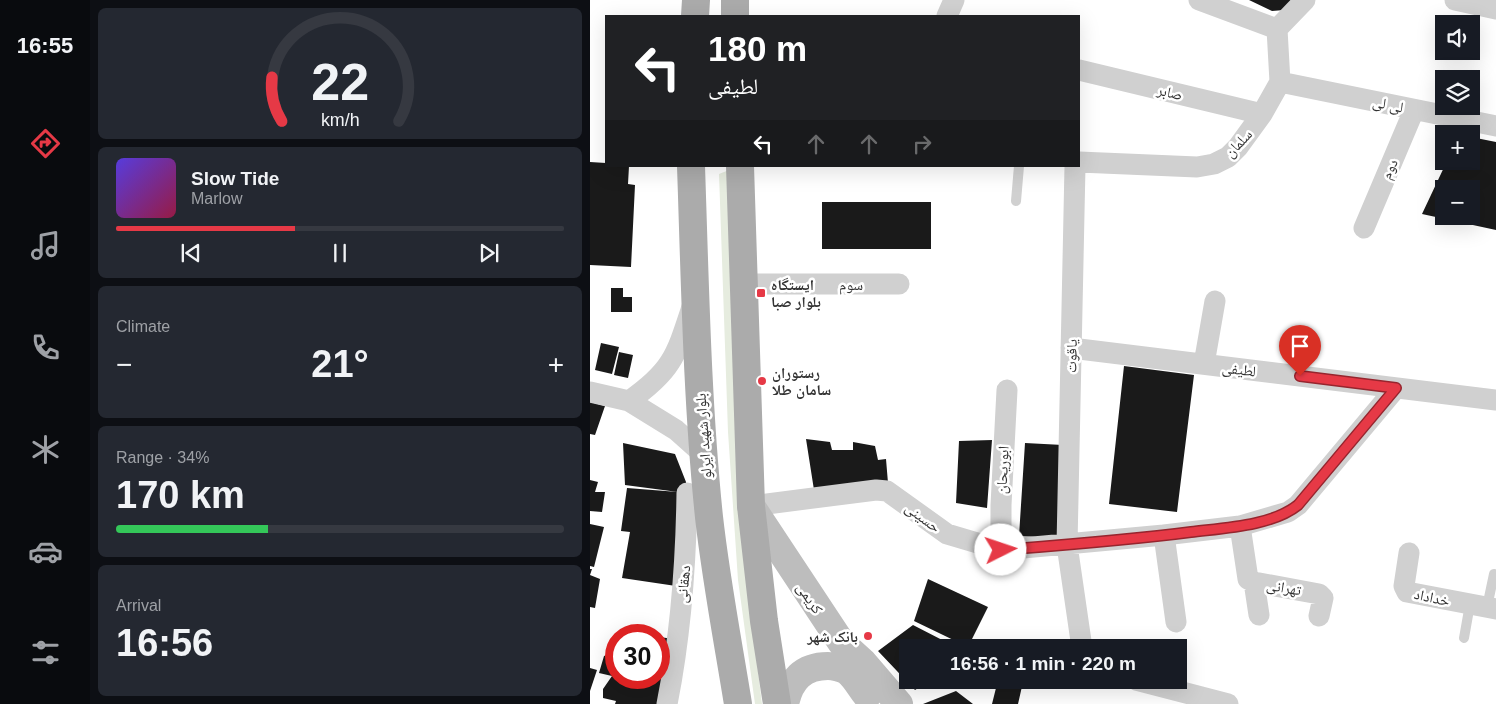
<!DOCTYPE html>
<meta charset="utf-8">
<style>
:root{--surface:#171b24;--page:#242831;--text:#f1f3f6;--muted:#9ea1a6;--line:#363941;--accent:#e63946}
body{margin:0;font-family:Arial,"Noto Naskh Arabic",sans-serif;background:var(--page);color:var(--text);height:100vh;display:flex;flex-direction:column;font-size:19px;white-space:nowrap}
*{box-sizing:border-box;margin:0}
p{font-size:16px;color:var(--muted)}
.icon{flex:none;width:28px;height:28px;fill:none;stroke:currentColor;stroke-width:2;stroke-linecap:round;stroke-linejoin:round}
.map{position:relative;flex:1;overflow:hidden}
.details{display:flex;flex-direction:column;gap:8px;padding:8px;background:#0d0f14;width:500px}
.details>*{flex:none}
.hud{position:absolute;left:15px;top:15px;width:475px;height:152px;border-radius:0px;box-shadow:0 5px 20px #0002;background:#202124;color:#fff;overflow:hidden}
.buttons{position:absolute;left:845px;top:15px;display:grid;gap:10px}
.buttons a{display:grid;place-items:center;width:45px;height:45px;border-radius:0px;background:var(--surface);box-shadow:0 5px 20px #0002;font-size:25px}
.speed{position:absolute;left:15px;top:624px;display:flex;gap:10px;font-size:25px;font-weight:700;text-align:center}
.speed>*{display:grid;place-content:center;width:65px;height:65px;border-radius:50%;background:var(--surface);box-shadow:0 5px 20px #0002;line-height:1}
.speed .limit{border:8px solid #d22;background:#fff;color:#111}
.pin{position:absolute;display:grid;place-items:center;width:42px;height:42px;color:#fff;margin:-51px -21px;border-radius:50% 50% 50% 0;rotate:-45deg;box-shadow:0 0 5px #0007}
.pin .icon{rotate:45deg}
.me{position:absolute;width:55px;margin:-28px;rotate:86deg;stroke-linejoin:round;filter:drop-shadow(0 0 4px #0008)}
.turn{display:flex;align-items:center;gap:18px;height:105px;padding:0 20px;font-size:22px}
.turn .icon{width:65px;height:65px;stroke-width:2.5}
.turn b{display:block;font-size:35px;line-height:42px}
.lanes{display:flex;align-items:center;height:48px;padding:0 20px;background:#0003;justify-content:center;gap:25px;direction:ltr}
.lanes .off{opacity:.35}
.big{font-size:38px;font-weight:800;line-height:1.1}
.details .tile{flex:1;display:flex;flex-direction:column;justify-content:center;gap:8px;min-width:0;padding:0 18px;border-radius:8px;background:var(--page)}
.details .dial{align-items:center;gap:0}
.dial svg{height:130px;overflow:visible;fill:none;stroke:var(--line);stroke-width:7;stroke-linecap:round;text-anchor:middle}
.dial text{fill:var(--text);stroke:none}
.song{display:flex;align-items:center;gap:15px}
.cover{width:60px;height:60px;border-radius:8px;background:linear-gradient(135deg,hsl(250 70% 55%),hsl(340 70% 35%))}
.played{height:5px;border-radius:2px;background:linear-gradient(90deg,var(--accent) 40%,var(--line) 40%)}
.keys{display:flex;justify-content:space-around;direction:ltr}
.heat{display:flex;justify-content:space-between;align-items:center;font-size:28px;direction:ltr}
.charge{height:8px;border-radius:4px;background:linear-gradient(90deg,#34c759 34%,var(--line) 0)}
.trip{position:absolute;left:309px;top:639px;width:288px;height:50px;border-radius:0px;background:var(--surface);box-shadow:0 5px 20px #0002;font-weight:800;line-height:50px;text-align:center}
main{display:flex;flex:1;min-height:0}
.dock{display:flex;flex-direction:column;width:90px;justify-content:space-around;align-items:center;background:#090b0e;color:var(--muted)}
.dock .icon{width:35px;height:35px}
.dock .on{color:var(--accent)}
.dock b{font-size:22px;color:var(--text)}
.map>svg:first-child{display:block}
</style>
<main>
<nav class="dock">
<b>16:55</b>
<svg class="icon on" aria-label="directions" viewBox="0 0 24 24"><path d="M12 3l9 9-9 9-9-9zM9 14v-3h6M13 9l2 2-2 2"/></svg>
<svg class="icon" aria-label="music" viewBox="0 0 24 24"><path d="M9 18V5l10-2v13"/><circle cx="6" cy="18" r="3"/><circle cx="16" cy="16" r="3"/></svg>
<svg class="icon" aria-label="phone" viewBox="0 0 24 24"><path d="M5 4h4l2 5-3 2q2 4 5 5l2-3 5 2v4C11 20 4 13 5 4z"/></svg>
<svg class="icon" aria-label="climate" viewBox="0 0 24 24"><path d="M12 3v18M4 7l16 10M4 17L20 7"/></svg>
<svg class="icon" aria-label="car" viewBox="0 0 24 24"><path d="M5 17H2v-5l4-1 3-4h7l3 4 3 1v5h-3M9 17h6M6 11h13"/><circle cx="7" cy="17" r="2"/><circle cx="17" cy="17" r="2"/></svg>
<svg class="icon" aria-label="filters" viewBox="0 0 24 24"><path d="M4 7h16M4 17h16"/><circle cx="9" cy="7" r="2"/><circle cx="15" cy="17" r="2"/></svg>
</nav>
<section class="details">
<div class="tile dial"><svg viewBox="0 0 100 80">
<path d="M14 69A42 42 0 1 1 86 69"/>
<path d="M14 69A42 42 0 0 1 8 42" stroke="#e63946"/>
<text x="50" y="56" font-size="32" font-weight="700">22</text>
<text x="50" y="72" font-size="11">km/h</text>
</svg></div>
<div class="tile">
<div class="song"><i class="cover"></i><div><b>Slow Tide</b><p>Marlow</p></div></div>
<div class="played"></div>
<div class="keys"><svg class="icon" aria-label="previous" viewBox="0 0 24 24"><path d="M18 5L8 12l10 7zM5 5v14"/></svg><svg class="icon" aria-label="pause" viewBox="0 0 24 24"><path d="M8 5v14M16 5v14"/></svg><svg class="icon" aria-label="next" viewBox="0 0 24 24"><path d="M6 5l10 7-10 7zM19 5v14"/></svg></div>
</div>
<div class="tile"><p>Climate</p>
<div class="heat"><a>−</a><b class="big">21°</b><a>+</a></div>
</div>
<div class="tile"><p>Range · 34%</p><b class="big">170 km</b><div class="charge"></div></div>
<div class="tile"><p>Arrival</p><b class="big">16:56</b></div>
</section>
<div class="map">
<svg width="906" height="704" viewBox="0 0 906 704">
<rect width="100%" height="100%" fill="#fff"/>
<path fill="#e6ecdf" d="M139 170 154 556 172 704H165L148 580 138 432 129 174Z"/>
<path fill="#1a1a1a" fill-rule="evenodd" d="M659 0H703L694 10 682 11Z
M881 137 906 142V230L832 214 857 161H881ZM854 189H881V216H854Z
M0 162 16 163V166H39L38 184 45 185 41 267 0 265Z
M232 202H341V249H232Z
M21 288H33V297H42V312H21Z
M11 343 29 347 22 374 5 370Z
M29 352 43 355 38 378 24 375Z
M534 366 604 375 587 512 519 504Z
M0 402 15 406 5 435 0 434Z
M216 439 240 442 242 450H263V442L285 446 288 460 296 459 298 483 224 490Z
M402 440 397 508 366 503 369 441Z
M33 443 85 454 96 482 97 493 86 586 32 578 40 532 31 531 37 488 88 492 35 485Z
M435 443 473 445 468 538 429 536Z
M0 480 8 482 5 492H15L12 512 0 511Z
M0 524 14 527 4 567 0 566Z
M0 569H2L0 575 10 579 5 608 0 607Z
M338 579 398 607 378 647 324 621Z
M323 625 358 643 360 648H318V680H341L325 690 288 651Z
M37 631 55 634V635H28Z
M69 637 84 639 69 704H25L26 701 13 698V689L22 676 9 673 14 656 19 654 18 650 26 645V678H69Z
M0 668 7 670 0 691Z
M408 680 433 682 428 704H402Z
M366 691 383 704H333Z"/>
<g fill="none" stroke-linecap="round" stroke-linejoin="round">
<path stroke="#d0d0d0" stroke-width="10" d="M426 201 429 166
M897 607 904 574
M874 638 880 604"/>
<path stroke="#d0d0d0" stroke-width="21" d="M609 0 687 29
M865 0 906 9
M357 16 364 0
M489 70 672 114
M690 82 906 126
M489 162 607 167 624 164 638 157 648 147 672 114 690 82 687 29 715 0
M485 166 477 545 492 648
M774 228 824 110
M154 284H309
M481 348 906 400
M614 364 625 301
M0 392 39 401 86 430 114 455
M39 401C82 371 86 356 102 307
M161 506 286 490 297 491 357 534 411 550 574 535 650 526 698 512 708 505 806 388
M650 526 658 579 664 582 729 594 733 598 729 616
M574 535 586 622
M411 550V505L417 390
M819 553 814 586 817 592 906 609
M664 582 669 615
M546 680 638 704
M77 704C91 634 96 564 97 493"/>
<path stroke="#bdbdbd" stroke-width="28" d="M161 506 251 642 273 662 309 704
M195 704C200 680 213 666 238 666 243 666 252 668 257 671 265 677 271 689 277 696"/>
<path stroke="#ababab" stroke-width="28" d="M145 0V16
M105 16 106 0
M101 166C105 283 107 401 119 517 126 580 138 642 148 704
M150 166 161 506 174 621 187 704"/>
</g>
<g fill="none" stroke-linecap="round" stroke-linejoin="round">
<g stroke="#96252e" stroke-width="12">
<path id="route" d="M411 550C475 545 538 540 601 532 633 528 682 526 708 505L806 388 710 376"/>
</g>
<use href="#route" stroke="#e63946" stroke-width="9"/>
</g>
<g fill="#e63946" stroke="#fff" stroke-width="2">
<rect x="166" y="288" width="10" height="10" rx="2.5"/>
<circle cx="172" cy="381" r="5"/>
<circle cx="278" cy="636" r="5"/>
</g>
<g text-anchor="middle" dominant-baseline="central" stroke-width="5" stroke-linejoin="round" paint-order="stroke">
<g font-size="15" fill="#333" stroke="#fff">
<text transform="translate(580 92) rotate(14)">صابر</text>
<text transform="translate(798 104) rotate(12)">لی لی</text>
<text transform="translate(648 143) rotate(-46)">سلمان</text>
<text transform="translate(799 169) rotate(-67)">دوم</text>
<text x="261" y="284">سوم</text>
<text transform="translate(481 356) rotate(-89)">یاقوت</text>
<text transform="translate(649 369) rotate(7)">لطیفی</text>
<text transform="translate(113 436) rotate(-94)">بلوار شهید ایرلو</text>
<text transform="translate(412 470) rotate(-87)">ابوریحان</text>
<text transform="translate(333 517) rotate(37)">حسینی</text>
<text transform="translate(93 584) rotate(-84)">دهقانی</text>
<text transform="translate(694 587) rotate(10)">تهرانی</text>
<text transform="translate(842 597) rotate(12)">خداداد</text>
<text transform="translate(220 598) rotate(56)">کریمی</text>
</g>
<g font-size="15" font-weight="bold" fill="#333" stroke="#fff" text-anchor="start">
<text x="181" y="284">ایستگاه<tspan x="181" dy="17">بلوار صبا</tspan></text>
<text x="182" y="372">رستوران<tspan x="182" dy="17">سامان طلا</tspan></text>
<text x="268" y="636" text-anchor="end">بانک شهر</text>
</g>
</g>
</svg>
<div class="buttons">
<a><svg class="icon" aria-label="sound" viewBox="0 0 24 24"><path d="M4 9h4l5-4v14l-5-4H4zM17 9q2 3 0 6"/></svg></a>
<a><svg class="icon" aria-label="layers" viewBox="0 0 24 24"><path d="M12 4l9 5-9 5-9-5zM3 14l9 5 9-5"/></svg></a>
<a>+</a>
<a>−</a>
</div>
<div class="speed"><div class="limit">30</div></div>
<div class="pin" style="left:710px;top:376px;background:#d93025"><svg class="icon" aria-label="arrive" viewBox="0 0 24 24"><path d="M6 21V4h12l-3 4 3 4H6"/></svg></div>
<svg class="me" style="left:411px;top:550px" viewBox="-20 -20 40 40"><circle r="19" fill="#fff"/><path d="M0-13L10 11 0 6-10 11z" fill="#e63946"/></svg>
<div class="trip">16:56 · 1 min · 220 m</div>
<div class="hud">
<div class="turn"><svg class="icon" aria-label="left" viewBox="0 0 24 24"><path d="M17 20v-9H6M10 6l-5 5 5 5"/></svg><div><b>180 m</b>لطیفی</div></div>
<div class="lanes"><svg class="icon" aria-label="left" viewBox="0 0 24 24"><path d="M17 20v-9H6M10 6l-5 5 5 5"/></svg><svg class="icon off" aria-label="ahead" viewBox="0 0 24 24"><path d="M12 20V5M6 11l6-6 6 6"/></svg><svg class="icon off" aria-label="ahead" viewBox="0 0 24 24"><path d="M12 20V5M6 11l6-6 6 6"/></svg><svg class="icon off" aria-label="right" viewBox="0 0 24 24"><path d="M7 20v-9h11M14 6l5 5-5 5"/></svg></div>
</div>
</div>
</main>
